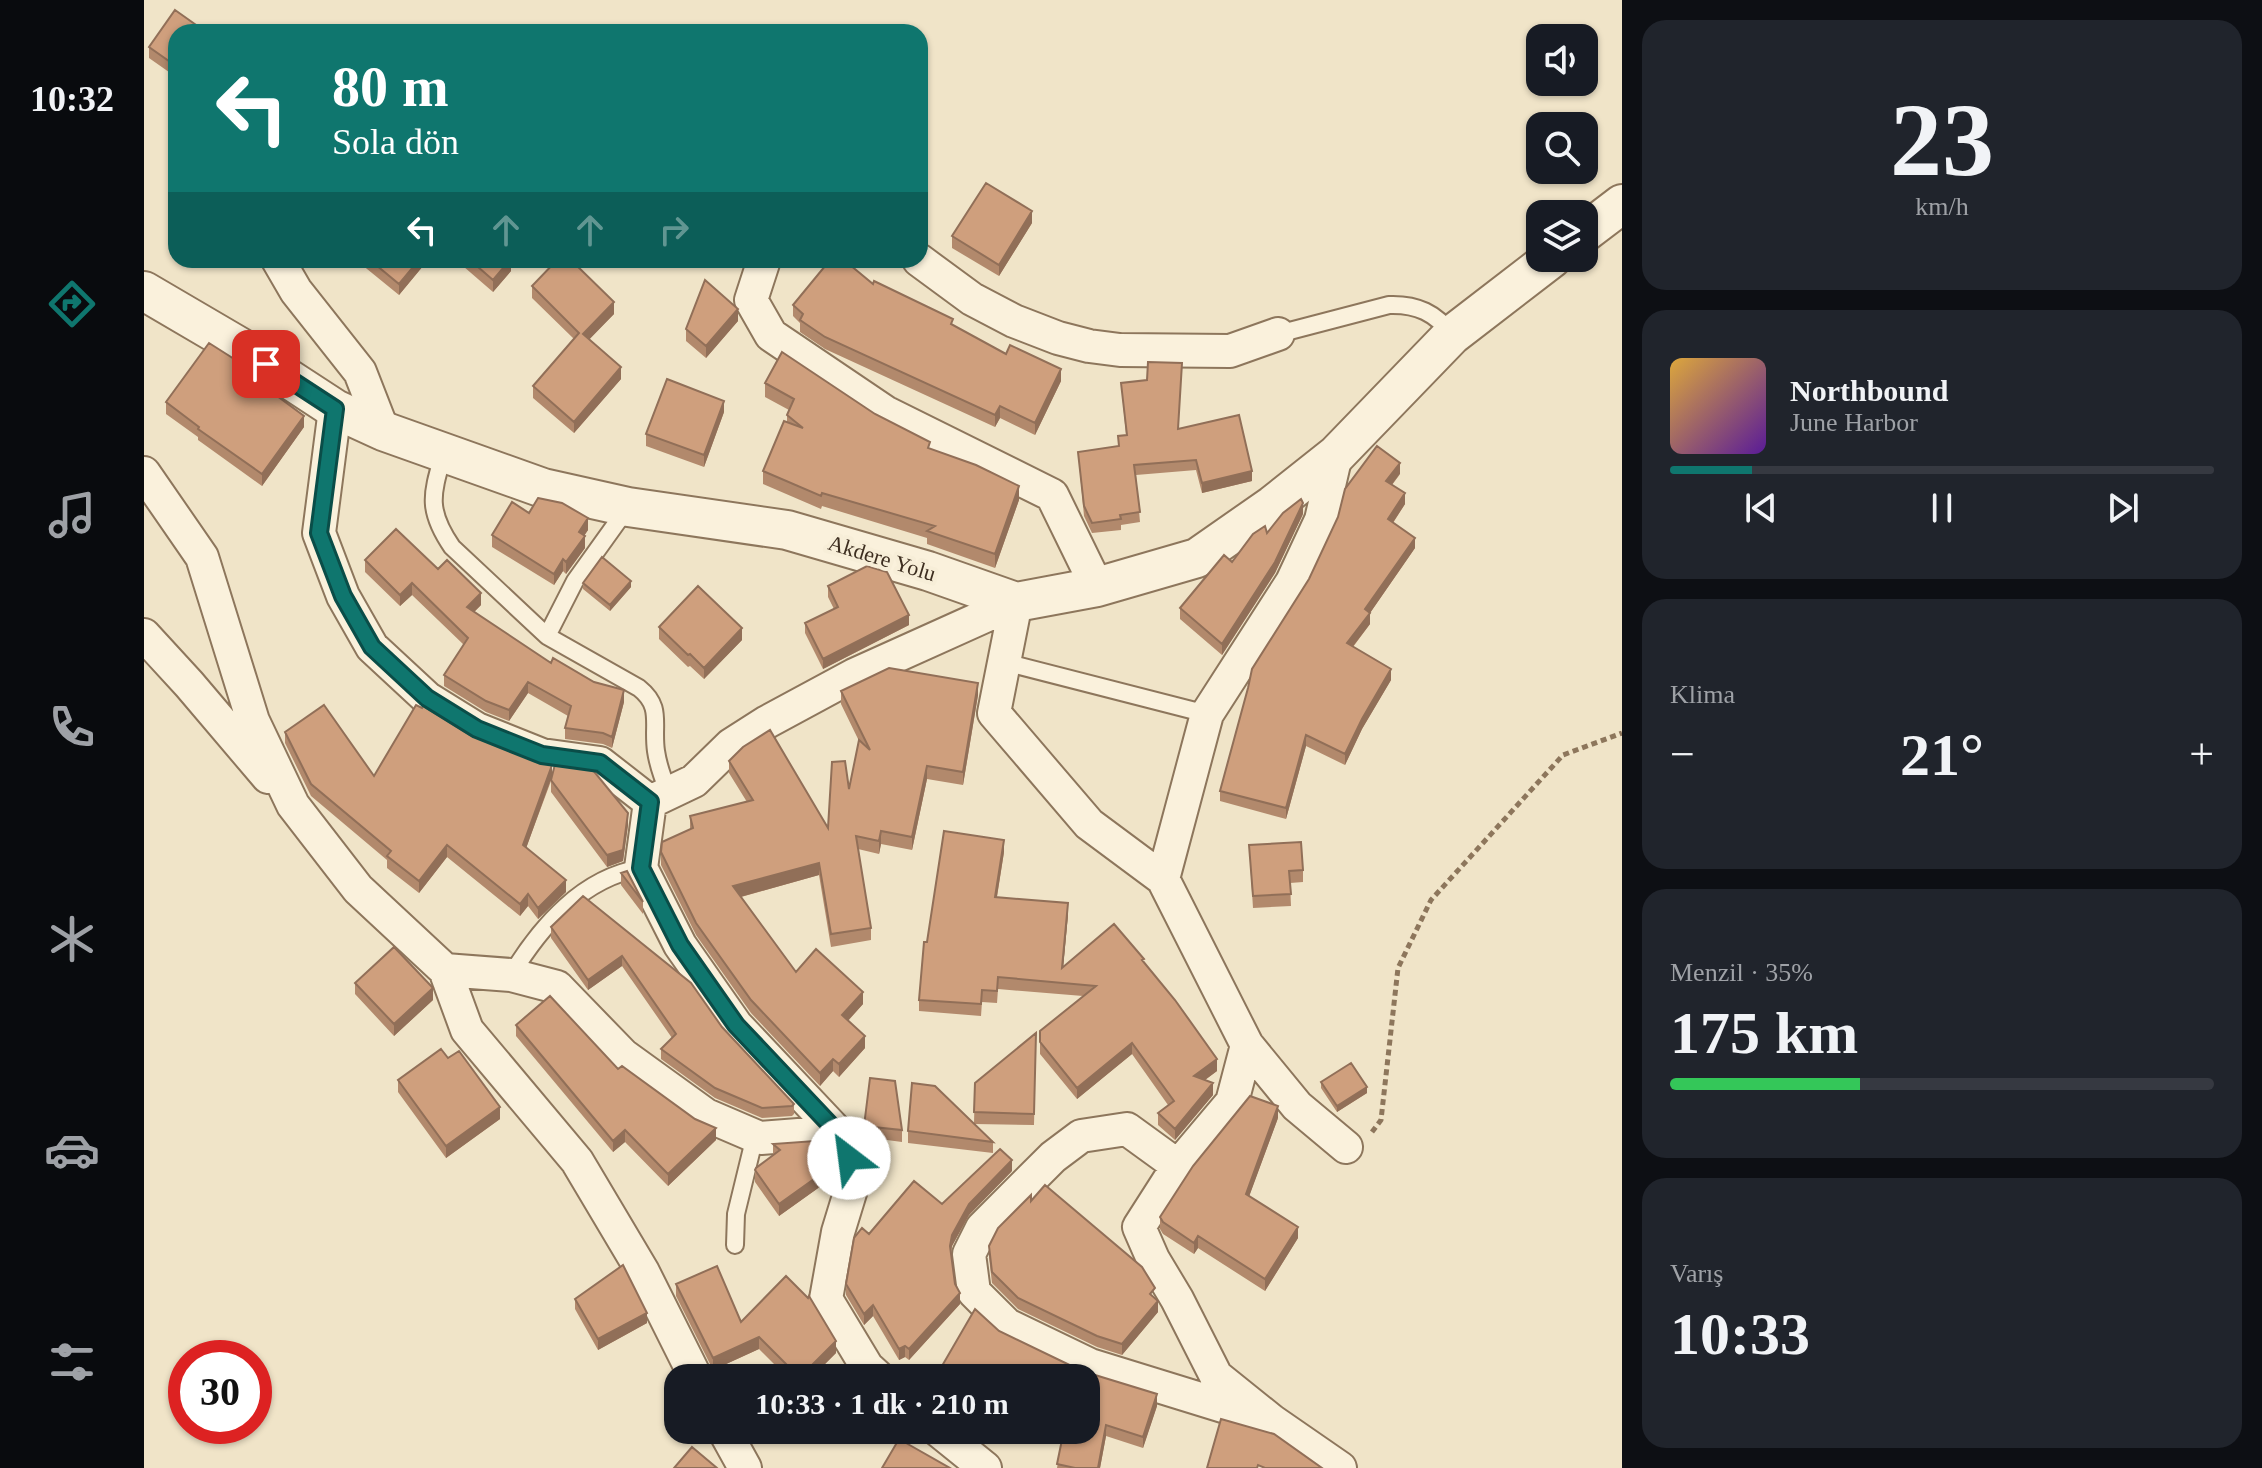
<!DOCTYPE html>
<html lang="tr">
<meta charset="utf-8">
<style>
:root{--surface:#171b24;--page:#20242c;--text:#f1f3f6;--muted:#9ea1a6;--line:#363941;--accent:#0f766e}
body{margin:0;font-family:"Times New Roman",serif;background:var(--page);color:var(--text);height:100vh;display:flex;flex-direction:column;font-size:30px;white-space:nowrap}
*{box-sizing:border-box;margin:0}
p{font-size:26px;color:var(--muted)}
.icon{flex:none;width:44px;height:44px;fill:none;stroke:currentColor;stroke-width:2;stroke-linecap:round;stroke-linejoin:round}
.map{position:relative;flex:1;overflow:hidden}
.side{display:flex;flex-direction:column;gap:20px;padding:20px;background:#0d0f14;width:640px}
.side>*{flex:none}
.banner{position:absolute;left:24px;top:24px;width:760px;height:244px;border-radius:24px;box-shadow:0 2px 6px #0004;background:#0f766e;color:#fff;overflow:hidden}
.controls{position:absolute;left:1382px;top:24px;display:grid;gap:16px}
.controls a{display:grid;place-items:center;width:72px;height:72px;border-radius:16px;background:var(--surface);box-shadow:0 2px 6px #0004;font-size:40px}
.speed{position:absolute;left:24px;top:1340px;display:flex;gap:16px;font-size:40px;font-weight:700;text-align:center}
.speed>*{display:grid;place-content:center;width:104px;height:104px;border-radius:50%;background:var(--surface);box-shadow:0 2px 6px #0004;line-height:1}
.speed .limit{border:12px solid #d22;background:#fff;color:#111}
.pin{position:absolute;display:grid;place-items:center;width:68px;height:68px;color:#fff;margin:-34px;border-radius:16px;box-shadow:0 4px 12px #0006}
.me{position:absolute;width:88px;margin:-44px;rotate:330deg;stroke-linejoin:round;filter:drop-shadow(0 0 6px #0008)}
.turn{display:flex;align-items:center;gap:28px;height:168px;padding:0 32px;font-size:36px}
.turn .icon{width:104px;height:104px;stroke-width:2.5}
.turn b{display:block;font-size:56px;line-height:68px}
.lanes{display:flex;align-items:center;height:76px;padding:0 32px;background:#0003;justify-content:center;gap:40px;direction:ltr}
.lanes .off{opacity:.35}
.big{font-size:60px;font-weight:600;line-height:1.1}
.side .tile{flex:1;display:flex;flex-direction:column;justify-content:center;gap:12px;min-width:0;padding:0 28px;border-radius:24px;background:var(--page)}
.side .dial{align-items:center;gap:0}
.dial b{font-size:104px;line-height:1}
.song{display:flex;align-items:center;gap:24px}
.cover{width:96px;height:96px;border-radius:12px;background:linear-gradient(135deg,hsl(40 70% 55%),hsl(270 70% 35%))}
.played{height:8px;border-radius:4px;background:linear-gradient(90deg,var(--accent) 15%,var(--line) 15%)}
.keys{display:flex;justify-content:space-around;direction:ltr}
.heat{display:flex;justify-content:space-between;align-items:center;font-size:44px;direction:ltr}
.charge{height:12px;border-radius:6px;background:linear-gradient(90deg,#34c759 35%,var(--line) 0)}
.trip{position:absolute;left:520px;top:1364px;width:436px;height:80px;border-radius:24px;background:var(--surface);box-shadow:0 2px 6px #0004;font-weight:600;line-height:80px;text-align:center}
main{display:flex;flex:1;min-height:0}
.menu{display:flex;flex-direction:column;width:144px;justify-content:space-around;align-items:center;background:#090b0e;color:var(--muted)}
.menu .icon{width:56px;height:56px}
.menu .current{color:var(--accent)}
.menu b{font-size:36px;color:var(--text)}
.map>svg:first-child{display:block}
</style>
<main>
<nav class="menu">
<b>10:32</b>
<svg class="icon current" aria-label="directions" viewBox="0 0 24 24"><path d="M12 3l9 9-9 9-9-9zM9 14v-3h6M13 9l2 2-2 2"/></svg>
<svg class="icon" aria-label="music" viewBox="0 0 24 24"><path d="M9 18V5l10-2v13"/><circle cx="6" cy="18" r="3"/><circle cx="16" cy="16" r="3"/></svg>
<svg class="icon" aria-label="phone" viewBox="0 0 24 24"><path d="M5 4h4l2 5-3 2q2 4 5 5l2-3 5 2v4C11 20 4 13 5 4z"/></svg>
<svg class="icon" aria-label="climate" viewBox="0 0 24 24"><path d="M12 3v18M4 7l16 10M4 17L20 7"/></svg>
<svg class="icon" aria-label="car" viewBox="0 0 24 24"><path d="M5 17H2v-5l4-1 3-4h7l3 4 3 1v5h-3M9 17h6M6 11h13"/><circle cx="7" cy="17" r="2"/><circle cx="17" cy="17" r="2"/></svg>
<svg class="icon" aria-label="filters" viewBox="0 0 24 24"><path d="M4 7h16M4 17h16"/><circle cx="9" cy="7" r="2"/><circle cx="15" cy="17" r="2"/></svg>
</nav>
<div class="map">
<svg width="1478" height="1468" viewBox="0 0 1478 1468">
<rect width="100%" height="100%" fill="#f0e4c8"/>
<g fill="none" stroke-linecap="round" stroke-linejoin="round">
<g stroke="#8d765c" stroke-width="20">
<path id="service" d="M1134 334 1245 305C1273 304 1292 313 1308 335
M300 452C288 494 282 509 308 547L403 636 495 688C519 707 508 724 512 751 514 765 519 779 525 793
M403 636 431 581 484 507
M860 662 1063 714
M367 975C397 926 438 878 497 868
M591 1245 592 1214 611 1136"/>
</g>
<g stroke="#8d765c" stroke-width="36">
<path id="minor" d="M134 260 152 291 216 372 239 431
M620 260 607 300 627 335 741 412 908 495 953 587
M775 260 828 299 870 321 914 338 945 346 976 350 1086 351 1134 334
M191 409 175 533 199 596 228 647 283 698 333 729 398 755 456 763 506 802 497 868 536 945 592 1025 693 1132 705 1158 709 1183 694 1232 682 1299 723 1367 735 1378
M1192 455 1177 520 1148 582 1063 714 1019 879 1103 1045 1088 1102 1034 1166 995 1227 1009 1259 1033 1299 1072 1376 1128 1421 1196 1468
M0 473 58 557 109 721 149 805 214 889 301 970 323 1030 433 1161 499 1272 552 1378
M872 602 850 713 945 824 1019 879
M0 635 45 684 124 777
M506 802 550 781 587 745 623 722 710 675 872 602
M301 970 367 975 413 987 479 1055 562 1115 611 1136 617 1138 693 1132
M1103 1045 1153 1106 1202 1147
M1034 1166 983 1129 937 1136 909 1157 838 1228 825 1254 830 1292 863 1325 946 1365 1108 1415
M580 1430 601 1468
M794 1430 841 1468"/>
</g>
<g stroke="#8d765c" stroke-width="42">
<path id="tertiary" d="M1440 233 1478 204
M0 291 99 349 191 409 239 431 399 488 484 507 643 530 784 571 872 602 953 587 1053 558 1129 505 1192 455 1308 335 1408 258"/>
</g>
<path stroke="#8d765c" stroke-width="5" stroke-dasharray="6 4" stroke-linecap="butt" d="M1228 1132 1237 1120 1254 968 1287 900 1419 755 1478 733"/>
<use href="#service" stroke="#faf1dc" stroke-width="16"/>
<use href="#minor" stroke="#faf1dc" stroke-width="32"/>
<use href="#tertiary" stroke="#faf1dc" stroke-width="38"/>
</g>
<path fill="#b2896c" d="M32 32V77L5 58V47Z
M888 223 855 276 808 248V236Z
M212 260H284L255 295Z
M312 260H367V271L349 292Z
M729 284 862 354 917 381 891 435 856 418 851 427 681 349 656 332V323L649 316V305Z
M388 286 470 314 445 339 477 379 430 433 389 398V386L430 339 388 298Z
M594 321 562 358 542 341V329Z
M621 383 731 414 786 449 875 500 851 568 783 544V538L678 506 677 509 619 484V471L643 422V415L645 410 621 397Z
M977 383 1035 429 1108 481 1058 493 1052 470 992 475 996 522 977 525V530L948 533 940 516 934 452 974 447V436L982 435Z
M117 385 160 427 118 486 54 440V437L22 414V402Z
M580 412 560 467 502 446V434Z
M1256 474 1248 485 1261 504 1249 523 1271 548 1226 613V624L1209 647 1247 680 1218 729 1201 765 1162 746 1142 819 1076 801V791L1165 579Z
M385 513 444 530 440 536 441 548 422 574 419 571 410 585 348 547V535Z
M1159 514 1131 573 1078 655 1036 619V608L1123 533Z
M221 560 294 569 337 605 330 612 407 663 480 702 468 748 459 744 421 739V728L424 716 384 693 365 721 342 712 300 686V675L320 645 268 595 256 606 221 572Z
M439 583 487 587 466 611 439 589Z
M684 586 765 625 679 669 661 633V623L690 609 684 597Z
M515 627 598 640 560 679 546 666 544 667 515 639Z
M697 691 834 695 819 785 783 779 768 850 737 844 735 854 714 849 727 928V940L687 947 675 875 597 897 652 972 719 1004 704 1021 721 1048 695 1077 689 1071 676 1086 607 1013 552 935 517 865V852L546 829V816L603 802 585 773V761L684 828 705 789 715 741 697 704Z
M141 732 230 776 408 774 484 825 479 861 463 867 407 792V781L382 848 422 892 394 919 384 906 376 916 303 857 275 893 243 868V860L167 796 141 743Z
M1105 845 1159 870V882L1146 883 1147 906 1109 908Z
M860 852 853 897 924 915 919 967 1000 963 1073 1071 1061 1080 1069 1095 1031 1140 1014 1125V1113L1024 1105 988 1054 933 1099 896 1054V1031L939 996 854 989 853 1003 838 1002 837 1016 775 1011V1000L783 942Z
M477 873 499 902V914L477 885Z
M439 896 578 1027 650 1104V1114L648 1116 618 1118 571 1098 517 1059V1049L528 1038 478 966 444 990 407 938V927Z
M211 983 289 1000 250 1036 211 994Z
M372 1025 572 1140 524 1186 481 1142 469 1152 372 1036Z
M892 1033 890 1125 831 1124 849 1142V1153L764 1143V1131L830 1123 831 1083Z
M254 1080 356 1119 302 1158 254 1092Z
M1177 1082 1223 1093 1193 1112 1177 1088Z
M1134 1118 1105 1196 1154 1238 1121 1291 1054 1248 1050 1254 1019 1234 1016 1229V1217Z
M720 1126 758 1130V1142L720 1137Z
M629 1144 684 1181 635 1216 611 1182V1170L629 1155Z
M868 1171 825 1215 808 1246 807 1252 811 1284 816 1304 765 1360 761 1357 755 1360 729 1316 720 1325 702 1295V1284L725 1234 798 1204Z
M887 1201 1011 1299 1014 1312 978 1355 953 1347 874 1309 848 1283 845 1257V1246Z
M532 1284 597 1322 692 1353 667 1378H644L615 1349 569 1370 532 1296Z
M431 1299 503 1323 454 1350 431 1309Z
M855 1331 1013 1406 999 1448 962 1436 956 1468H913L918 1440 892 1430H942Z"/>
<path fill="#916f58" d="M888 211V223L855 276V265Z
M275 260H284L255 295V284Z
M367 260V271L349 292V280Z
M470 302V314L439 346V334Z
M594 309V321L562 358V346Z
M477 367V379L430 433V422Z
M917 369V381L891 435V423Z
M580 401V412L560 467V455Z
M856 406V418L851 427V415Z
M160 416V427L118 486V474Z
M1256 463V474L1242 492V481Z
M1108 471V481L1058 493V483Z
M875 486V500L851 568V554Z
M1261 493V504L1244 530V519Z
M1159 503V514L1131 573 1078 655V644Z
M444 518V530L435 543V532Z
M441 536V548L422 574V562Z
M1271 538V548L1226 613V624L1203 654V643L1221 609Z
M419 559V571L410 585V574Z
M487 581V587L466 611V605Z
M268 583V595L256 606V595Z
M337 593V605L323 619V607Z
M765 615V625L679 669V659Z
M598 628V640L560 679V668Z
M1247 669V680L1218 729 1201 765V754L1218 719Z
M384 682V693L365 721V710Z
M834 683V695L819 785V772Z
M480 690V702L468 748V737Z
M1162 735V746L1142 819V808Z
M408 765V776L379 857V845Z
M783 766V779L768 850V837Z
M484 813V825L479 861 463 867V855Z
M737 831V844L735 854V841Z
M860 840V852L851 908V897Z
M303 845V857L275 893V881Z
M675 863V875L589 899V886Z
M422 880V892L394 919V908Z
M384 894V906L376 916V904Z
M924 903V915L918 980V968Z
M478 956V966L444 990V980Z
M289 988V1000L250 1036V1024Z
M719 992V1004L698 1027V1015Z
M721 1036V1048L695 1077V1064Z
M988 1043V1054L933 1099V1088Z
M689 1059V1071L676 1086V1073Z
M1073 1059V1071L1050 1088V1076Z
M1069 1083V1095L1031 1140V1129Z
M1223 1087V1093L1193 1112V1106Z
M1134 1106V1118L1102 1205V1194Z
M356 1107V1119L302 1158V1146Z
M572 1128V1140L524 1186V1174Z
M481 1130V1142L469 1152V1141Z
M868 1160V1171L825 1215 808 1246 806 1256 808 1235 825 1204Z
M684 1169V1181L635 1216V1204Z
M1154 1227V1238L1121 1291V1279Z
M1054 1236V1248L1050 1254V1243Z
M816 1293V1304L765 1360V1349Z
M1014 1301V1312L978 1355V1344Z
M729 1305V1316L720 1325V1314Z
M503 1313V1323L454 1350V1339Z
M615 1337V1349L569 1370V1358Z
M692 1341V1353L667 1378H661V1372Z
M761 1346V1357L755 1360V1349Z
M1013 1394V1406L999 1448V1437Z
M962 1425V1436L956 1468H954Z"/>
<path fill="#cf9f7d" stroke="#916f58" stroke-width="2" d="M31 10 62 32H32V66L5 47Z
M842 183 888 211 855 265 808 236Z
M226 260H275L255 284Z
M326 260H366L349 280Z
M413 260H427L470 302 439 334 477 367 430 422 389 386 435 333 388 286Z
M686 260H700L729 284 730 281 809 319 807 324 862 354 866 345 917 369 891 423 856 406 851 415 681 337 656 320 659 314 649 305Z
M561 280 594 309 562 346 542 329Z
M65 343 117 376 113 381 160 416 118 474 54 429 55 427 22 402Z
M638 352 731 414 786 442 784 448 832 465 875 486 851 554 783 531 791 526 678 493 677 496 619 471 640 421 659 428 643 415 650 399 621 383Z
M1004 362 1038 363 1034 429 1095 415 1108 471 1058 483 1052 460 990 465 996 512 976 515 977 519 948 523 940 506 934 452 975 446 974 436 983 435 977 383 1003 380Z
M523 379 580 401 560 455 502 434Z
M1233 446 1256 463 1242 481 1261 493 1244 519 1271 538 1221 609 1226 613 1203 643 1247 669 1218 719 1201 754 1162 735 1142 808 1076 791 1104 688 1108 669 1165 579 1194 517 1201 489Z
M394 498 418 503 444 518 435 532 441 536 422 562 419 559 410 574 348 535 368 502 385 513Z
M1157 499 1159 503 1131 562 1078 644 1036 608 1080 555 1088 562 1109 534 1121 526 1123 533 1139 513Z
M252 529 294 569 303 560 337 593 323 607 407 663 409 658 450 682 480 690 468 737 459 733 421 728 427 706 384 682 365 710 342 701 300 675 324 638 268 583 256 595 221 560Z
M458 557 487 581 466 605 439 583Z
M723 566 743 572 765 615 679 659 661 623 694 607 684 586Z
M554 586 598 628 560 668 546 654 544 655 515 627Z
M745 668 834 683 819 772 783 766 768 837 737 831 735 841 712 836 727 928 687 934 675 863 589 886 652 972 672 949 719 992 698 1015 721 1036 695 1064 689 1059 676 1073 607 1000 552 923 517 852 518 842 549 828 546 816 609 800 585 761 599 747 626 730 684 828 688 762 701 761 705 789 715 740 726 750 697 691Z
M180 705 230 776 272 705 278 708 279 706 326 735 391 761 408 765 379 845 422 880 394 908 384 894 376 904 303 845 275 881 243 856 247 851 167 784 141 732Z
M411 764 448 769 484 813 479 850 463 855 407 780Z
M800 831 860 840 851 897 924 903 918 968 970 924 1000 959 998 960 1031 1000 1073 1059 1050 1076 1069 1083 1031 1129 1014 1113 1030 1101 988 1043 933 1088 896 1042V1031L952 986 854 977 853 991 838 990 837 1004 775 1000 780 942H783Z
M1157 842 1159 870 1145 871 1147 894 1109 896 1105 845Z
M483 871 499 902 477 873Z
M439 896 547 983 578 1027 650 1104 648 1106 618 1108 571 1088 517 1049 532 1034 478 956 444 980 407 927Z
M250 947 289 988 250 1024 211 983Z
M406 996 474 1069 478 1066 551 1119 572 1128 524 1174 481 1130 469 1141 372 1025Z
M892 1033 890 1114 830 1112 831 1083Z
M297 1049 304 1058 315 1051 356 1107 302 1146 254 1080Z
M1207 1063 1223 1087 1193 1106 1177 1082Z
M726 1078 751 1081 758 1130 720 1126Z
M768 1083 791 1086 849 1142 764 1131Z
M1106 1096 1134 1106 1102 1194 1154 1227 1121 1279 1054 1236 1050 1243 1019 1222 1016 1217 1049 1166Z
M671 1141 684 1158V1169L635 1204 611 1170 612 1168 636 1150 629 1144Z
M856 1149 868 1160 825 1204 808 1235 806 1246 811 1284 816 1293 765 1349 761 1346 755 1349 729 1305 720 1314 702 1284 710 1238 718 1228 725 1234 770 1181 798 1204Z
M901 1185 998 1267 1011 1288 1006 1294 1014 1301 978 1344 953 1336 874 1298 848 1272 845 1246 854 1228 887 1195V1201Z
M479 1265 503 1313 454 1339 431 1299Z
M573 1266 597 1322 642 1276 664 1298 665 1296 692 1341 661 1372H650L615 1337 569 1358 532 1284Z
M831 1309 855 1331 938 1371 1013 1394 999 1437 962 1425 954 1468H931L913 1464 920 1430H942V1378H791Z
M1077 1419 1130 1434 1178 1468H1121L1114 1465 1113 1468H1063Z
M755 1439 806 1468H738Z
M548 1447 573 1468H530Z"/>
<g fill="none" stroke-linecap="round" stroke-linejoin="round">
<g stroke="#0a4d48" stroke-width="20">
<path id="route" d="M122 364 191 409 175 533 199 596 228 647 283 698 333 729 398 755 456 763 506 802 497 868 536 945 592 1025 693 1132 705 1158"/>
</g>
<use href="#route" stroke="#0f766e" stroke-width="14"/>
</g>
<g text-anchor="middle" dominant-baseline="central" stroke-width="8" stroke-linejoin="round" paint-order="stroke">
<g font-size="22" fill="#3d2e20" stroke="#f7eed8">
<text transform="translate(738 558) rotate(17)">Akdere Yolu</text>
</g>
</g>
</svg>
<div class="controls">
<a><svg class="icon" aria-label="sound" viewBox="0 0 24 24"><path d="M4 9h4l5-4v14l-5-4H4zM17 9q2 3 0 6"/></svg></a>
<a><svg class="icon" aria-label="search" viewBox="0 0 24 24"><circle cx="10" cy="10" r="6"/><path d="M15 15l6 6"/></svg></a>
<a><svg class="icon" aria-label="layers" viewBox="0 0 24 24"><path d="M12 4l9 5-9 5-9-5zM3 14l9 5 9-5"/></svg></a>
</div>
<div class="speed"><div class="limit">30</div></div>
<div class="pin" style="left:122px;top:364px;background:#d93025"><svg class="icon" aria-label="arrive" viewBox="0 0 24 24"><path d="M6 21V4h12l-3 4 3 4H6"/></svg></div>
<svg class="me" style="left:705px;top:1158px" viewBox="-20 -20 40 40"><circle r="19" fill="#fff"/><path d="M0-13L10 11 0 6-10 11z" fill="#0f766e"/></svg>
<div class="trip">10:33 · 1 dk · 210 m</div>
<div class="banner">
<div class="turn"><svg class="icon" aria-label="left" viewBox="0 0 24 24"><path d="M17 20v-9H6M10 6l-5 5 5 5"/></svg><div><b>80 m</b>Sola dön</div></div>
<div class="lanes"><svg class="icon" aria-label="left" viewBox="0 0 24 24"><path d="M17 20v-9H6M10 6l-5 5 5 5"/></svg><svg class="icon off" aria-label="ahead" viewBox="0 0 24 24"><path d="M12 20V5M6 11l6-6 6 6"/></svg><svg class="icon off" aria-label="ahead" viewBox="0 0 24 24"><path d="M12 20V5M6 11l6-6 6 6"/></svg><svg class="icon off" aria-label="right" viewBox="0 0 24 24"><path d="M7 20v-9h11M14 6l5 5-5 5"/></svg></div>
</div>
</div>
<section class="side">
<div class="tile dial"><b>23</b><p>km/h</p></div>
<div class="tile">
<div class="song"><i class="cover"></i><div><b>Northbound</b><p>June Harbor</p></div></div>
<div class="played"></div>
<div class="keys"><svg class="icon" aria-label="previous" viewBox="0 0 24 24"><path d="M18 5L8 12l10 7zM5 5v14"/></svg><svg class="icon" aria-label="pause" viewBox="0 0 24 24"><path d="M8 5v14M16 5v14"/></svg><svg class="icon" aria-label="next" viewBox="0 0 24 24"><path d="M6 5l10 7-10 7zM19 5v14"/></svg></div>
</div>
<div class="tile"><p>Klima</p>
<div class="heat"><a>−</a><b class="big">21°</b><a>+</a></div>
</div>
<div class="tile"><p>Menzil · 35%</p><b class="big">175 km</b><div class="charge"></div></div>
<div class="tile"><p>Varış</p><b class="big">10:33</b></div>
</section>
</main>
